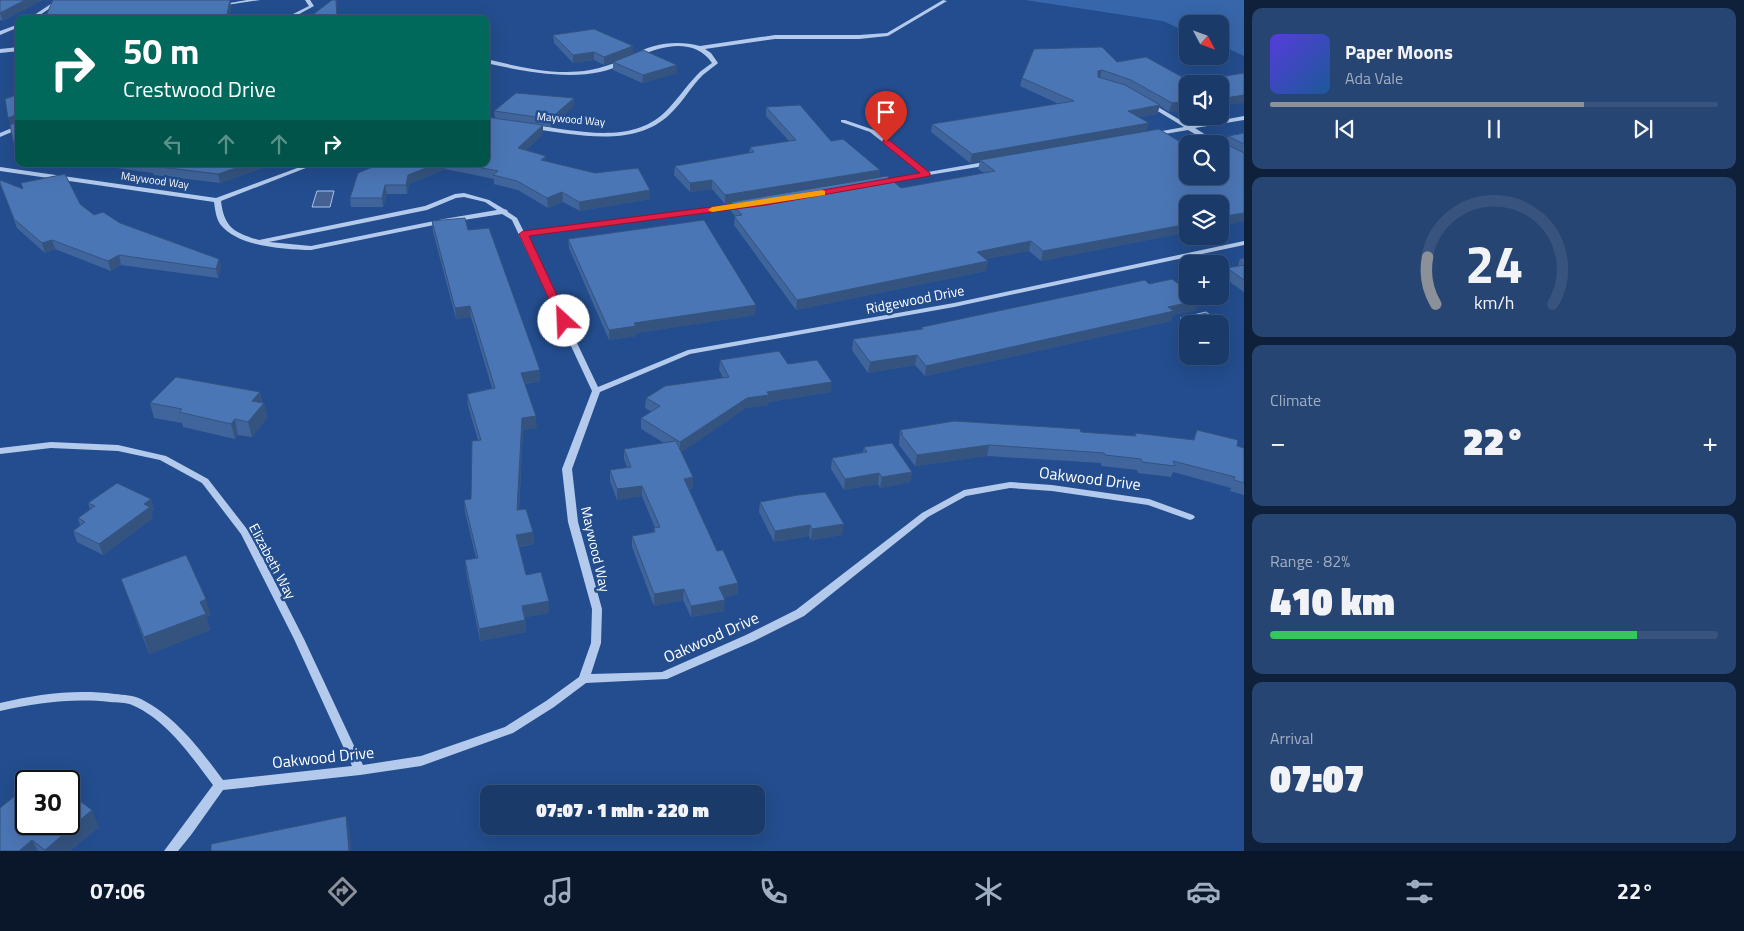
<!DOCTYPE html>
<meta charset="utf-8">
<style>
:root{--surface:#1a3a6a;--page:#274572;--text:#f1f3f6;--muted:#9fadc1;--line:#38547e;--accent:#8c9099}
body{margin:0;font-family:"Titillium Web",sans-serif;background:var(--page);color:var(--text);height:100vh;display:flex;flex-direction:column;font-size:19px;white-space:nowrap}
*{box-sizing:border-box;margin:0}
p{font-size:16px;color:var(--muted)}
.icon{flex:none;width:28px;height:28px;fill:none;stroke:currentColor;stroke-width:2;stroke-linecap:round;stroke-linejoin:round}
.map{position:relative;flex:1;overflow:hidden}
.sheet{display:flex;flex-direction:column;gap:8px;padding:8px;background:#0e203a;width:500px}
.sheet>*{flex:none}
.top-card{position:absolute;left:15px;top:15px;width:475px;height:152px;border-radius:10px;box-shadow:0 5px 20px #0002,0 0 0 1px var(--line);background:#00695c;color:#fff;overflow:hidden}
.needle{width:32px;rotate:131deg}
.fabs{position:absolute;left:1179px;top:15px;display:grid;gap:10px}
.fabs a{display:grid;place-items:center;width:50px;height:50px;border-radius:10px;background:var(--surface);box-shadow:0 5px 20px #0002,0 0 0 1px var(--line);font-size:25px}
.speed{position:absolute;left:15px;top:770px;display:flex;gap:10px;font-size:25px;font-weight:700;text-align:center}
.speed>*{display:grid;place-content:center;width:65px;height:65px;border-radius:50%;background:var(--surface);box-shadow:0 5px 20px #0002,0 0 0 1px var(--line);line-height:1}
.speed .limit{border:2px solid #111;border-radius:8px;background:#fff;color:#111}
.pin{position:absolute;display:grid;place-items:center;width:42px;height:42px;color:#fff;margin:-51px -21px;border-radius:50% 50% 50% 0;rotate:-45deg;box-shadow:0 0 5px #0007}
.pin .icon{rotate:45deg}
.me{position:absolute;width:55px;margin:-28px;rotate:335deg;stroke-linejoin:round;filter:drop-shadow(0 0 4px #0008)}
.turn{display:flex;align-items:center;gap:18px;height:105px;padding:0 25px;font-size:22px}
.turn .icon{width:65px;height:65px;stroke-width:2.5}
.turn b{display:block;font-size:35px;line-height:42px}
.lanes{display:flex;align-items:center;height:48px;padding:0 25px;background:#0003;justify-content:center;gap:25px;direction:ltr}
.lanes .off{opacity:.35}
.big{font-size:38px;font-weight:800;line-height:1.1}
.sheet .card{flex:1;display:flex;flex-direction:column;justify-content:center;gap:8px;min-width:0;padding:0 18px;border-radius:10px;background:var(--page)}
.sheet .dial{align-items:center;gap:0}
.dial svg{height:130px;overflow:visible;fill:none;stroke:var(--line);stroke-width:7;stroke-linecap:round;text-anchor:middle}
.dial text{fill:var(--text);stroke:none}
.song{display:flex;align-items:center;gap:15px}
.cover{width:60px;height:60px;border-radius:8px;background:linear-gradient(135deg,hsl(250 70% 55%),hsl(210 70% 35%))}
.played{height:5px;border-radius:2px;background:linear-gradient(90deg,var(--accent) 70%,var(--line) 70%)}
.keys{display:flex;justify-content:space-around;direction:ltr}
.heat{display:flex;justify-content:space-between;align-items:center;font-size:28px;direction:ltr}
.charge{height:8px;border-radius:4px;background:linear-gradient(90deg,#34c759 82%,var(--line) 0)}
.trip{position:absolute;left:480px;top:785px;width:285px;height:50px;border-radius:10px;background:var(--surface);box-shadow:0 5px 20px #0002,0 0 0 1px var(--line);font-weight:800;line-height:50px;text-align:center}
.menu{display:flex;height:80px;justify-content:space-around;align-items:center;background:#0a172a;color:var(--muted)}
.menu .icon{width:35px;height:35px}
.menu .active{color:var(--accent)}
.menu b{font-size:22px;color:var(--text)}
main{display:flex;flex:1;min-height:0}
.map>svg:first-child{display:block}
</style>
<main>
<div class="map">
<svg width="1244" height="851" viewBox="0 0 1244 851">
<rect width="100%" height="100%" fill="#234d8e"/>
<path fill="#3766ab" d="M1025 0H1244V56L1220 45V24H1188L1187 32 1163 21Z"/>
<path fill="#446191" stroke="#a7c4ec" d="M317 191H334L330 207H312Z
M1206 312 1218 321 1187 325 1180 318Z"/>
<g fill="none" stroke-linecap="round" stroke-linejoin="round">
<path fill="#b3caec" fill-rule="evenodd" d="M57 0H62L34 19H28Z
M247 0H260L220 6 218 5Z
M305 0H310L314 6 290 19H283L309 6Z
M943 0 947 1 888 36 859 39H775L705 49 711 53 718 63 717 64C711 69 704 73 699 79 689 90 681 104 670 114 634 149 576 134 533 129L530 127 533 125C574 130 630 145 664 113 676 102 685 87 697 75 701 70 707 67 712 63 694 37 661 46 637 57L632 56C651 43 678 40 700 46L775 35H859L887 33Z
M19 24V27L0 35V31Z
M19 47V51L0 53V49Z
M486 59C520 67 555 76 590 70 601 68 612 64 623 60L626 62C589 85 526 72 486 63Z
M1148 101 1190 126 1244 116V120L1195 128 1220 144H1212L1188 130 1153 136 1150 134 1151 133 1184 127 1146 104V102Z
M841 120H845L874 130 928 172 990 161 993 163 990 165 880 183 879 182 882 180 922 173 870 132 841 122Z
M19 125V129L0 137V133Z
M308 164H316L221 201C224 227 234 233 259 240L425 206 455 194 464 193 489 200 504 209 507 210 508 212 517 218 524 232 743 205V207L741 208 526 236 598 387 688 350 954 303 1244 241V245L954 307 690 354 600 392 572 469 578 522 602 609 601 643 591 674 662 672 746 635 796 610 922 513 964 490 1010 482 1052 485 1149 499 1193 515 1195 517 1193 519 1190 520 1148 505 1052 491 1010 488 966 496 928 517 804 616 754 641 667 679 586 683 554 707 513 733 421 766 360 775 223 790 191 835 178 851H164L213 785C191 756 167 720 132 705 126 702 117 703 110 702 72 698 36 703 0 711V703C38 694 75 689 115 694 124 695 133 695 141 699 176 717 200 749 223 780L352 766 294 639 241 534 202 483 160 460 118 451 51 448 0 454V448L51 442 118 445 166 456 208 479 250 533 304 639 363 765 421 756 505 727 546 701 579 677 591 643 592 609 568 522 562 469 592 391 512 220 502 214 444 223 311 250C285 249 237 247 220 224 216 218 215 209 214 202L0 171V167L216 198ZM464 197 485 202 497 210 444 219 311 246 269 242 427 210 456 198Z"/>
</g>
<path fill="#40659c" d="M0 0H42L3 21 0 20Z
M230 0 231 7 229 19H46L45 18Z
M553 35 633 46V54L604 65 594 60 573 63 554 43Z
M613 62 677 73 642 83 613 70Z
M1117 62 1188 84V109L1169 112 1160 106 1157 114 1139 117 1146 131 1182 143 1222 142 1226 144 1228 136 1244 133V221L1220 226 1188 204V232L1041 261 1029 251 985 259 988 261 986 271 796 310 734 225 735 216 731 211V203L725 204 712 189 690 192 674 175 675 166 749 153 750 147 789 141 766 116V107L831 141 880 170 879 178 901 188 984 173 978 169 980 161 970 163 931 132 932 124 1059 104 1020 86 1022 78Z
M19 94V154H17L14 145 11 125 8 118Z
M574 98V106L551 127 543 126V134L526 150 546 156V161L650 190V199L580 211 563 202 548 208 518 190 494 184V179L445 169 409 184 407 194H387L383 207H351L350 198 380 164H486L495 119 494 111Z
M87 164H271V165L220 183 154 175 153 173Z
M0 183 23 189 219 259 221 268 218 278 121 265 111 271 55 249 45 253 17 228Z
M432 221 468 230 540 381 525 384 537 428 523 430 519 510 533 532 534 544 519 547 526 575 549 613 525 617 526 632 480 641 466 572 465 560 476 558 465 512 464 500 471 499 478 440 468 406 467 394 492 388 471 317 456 319 433 232Z
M568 239 755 315 636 333V336L609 340 569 248Z
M1244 258V292L1224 278 1227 268 1238 266 1240 259Z
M1149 284 1196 310 1173 315 1171 321 925 376 915 365 868 373 852 350 853 339 921 329 922 327Z
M720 360 788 364 831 392 768 402V405L746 408 681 452 693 488 689 489 717 551 738 583V594L724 597V611L691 617 683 600 654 606 632 547V536L653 532 654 528H655L642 496 617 500 610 481V470L627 467 624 459V449L664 443 641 429V418L652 412 645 408 646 398 723 377 719 370Z
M260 392 262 403H264L267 418 252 437 238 435 235 439 183 427 182 423 154 418 150 403Z
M900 430 1081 432 1134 436 1135 433 1193 440 1197 430 1237 446 1244 448V495L1230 491 1231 488 1173 472 1171 477 1138 473 1137 470 1101 466V463L987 456 915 466 899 445Z
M864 447 912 472 910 482 880 488 878 484 844 490 831 469 832 458 863 452Z
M151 499 154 510 151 512 153 518 103 555 77 542 73 531 80 525 78 518 90 509 88 503Z
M760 502 842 535 811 540 809 536 774 542 759 512Z
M121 579 211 615 206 617 210 630 149 654Z
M0 808 99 827 70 851H0Z"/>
<path fill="#34537f" d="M25 0H42L3 21 0 13Z
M230 0 231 7 229 19H226Z
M633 46V54L604 65V57Z
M594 52V60L573 63V55Z
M677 65V73L642 83 643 75Z
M1102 70 1100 78 1096 79 1098 71Z
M1244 95V103L1220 107V99Z
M574 98V106L551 127 550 119Z
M1188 101V109L1169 112 1172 103Z
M1160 105 1157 114 1126 119 1128 111Z
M16 115 18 123 11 126 8 118Z
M1149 123 1146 132 980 160V161L970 163 972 154Z
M543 125V134L519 156 518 148Z
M546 156V165L541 160Z
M248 164H271V165L220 183 218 174Z
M436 164H445V169L409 184 407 194 406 185 408 175Z
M880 170 879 179 731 202V203L725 204V195Z
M712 180V189L690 192V183Z
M385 185 387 194 383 207 382 198Z
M650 190V199L580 211 579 202Z
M562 192 563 202 548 208 547 198Z
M1244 213V221L1220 226V217Z
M1188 224V232L1041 261 1043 251Z
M52 240 55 249 45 253 42 243Z
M1031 241 1029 251 975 261 977 252Z
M119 255 121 265 111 271 108 261Z
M219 259 221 268 218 278 216 269Z
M988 261 986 271 796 310 797 300Z
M1200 300 1196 310 1173 315 1171 321 925 376 926 366 1168 307Z
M756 305 755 315 636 333V336L609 340V330L634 323Z
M470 306 471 317 456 319 455 308Z
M917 355 915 365 868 373 870 362Z
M540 370V381L521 384V373Z
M832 382 831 392 768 402V405L746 408 680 453V442L747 398 767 392Z
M260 392 262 404 264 403 267 418 252 437 248 422 252 401Z
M536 416 537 428 523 430 518 522 517 510 522 418Z
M235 419 238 435 235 439 231 424Z
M989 445 987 456 915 466 917 455Z
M912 472 910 482 880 488 882 477Z
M879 473 878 484 844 490 845 479Z
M693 477V488L684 489V479Z
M642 486V496L617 500V489Z
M151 499 154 510 151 512 153 518 103 555 99 544 144 504Z
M844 524 842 535 811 540 812 529Z
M810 525 809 536 774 542 775 531Z
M533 532 534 544 516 547V535Z
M738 583V594L718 598 719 587Z
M684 589 683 600 654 606V594Z
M206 599 211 615 206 617 210 630 149 654 144 637 200 602Z
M725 600 724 611 691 617V606Z
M549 601V613L523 618 522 606Z
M525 620 526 632 480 641 479 629Z
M92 810 99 827 70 851H45V850Z
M346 816 350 832 351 851H349Z
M32 840 38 851H19Z"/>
<path fill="#4b76b5" stroke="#34537f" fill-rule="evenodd" d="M0 0H25L0 13Z
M53 0H230L226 19H84V16L45 18Z
M332 0H336L337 19H307Z
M594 29 633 46 604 57 594 52 573 55 553 35Z
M1102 47 1117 62 1146 57 1184 78 1188 77 1195 81 1244 73V95L1220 99V84H1188V101L1172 103 1131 80 1102 70 1098 71V77L1125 85 1160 105 1128 111 1149 123 972 154 932 124 1074 101 1022 78 1034 49Z
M643 50 677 65 643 75 613 62Z
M516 93 574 98 550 119 494 111Z
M19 94V146L14 145 10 125 17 122 18 116 16 115 8 118 5 99Z
M800 105 831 141 843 139 880 170 725 195 712 180 690 183 675 166 754 152 750 147 796 140 766 107Z
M486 117 543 125 518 148 546 156 541 160 595 173 638 168 650 190 579 202 562 192 547 198 517 181 493 175 498 171 461 164H486Z
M1159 129 1182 143 1221 137 1222 142 1244 153V213L1220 217V204H1188V224L1043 251 1031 241 977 252 988 261 797 300 734 216 742 215 731 202 887 176 901 188 995 171 980 160ZM1188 144H1220V176H1188Z
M1244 133V144L1228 136Z
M150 164H248L218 174 152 166V164Z
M380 164H436L408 175 406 185H385L382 198H350L358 173Z
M65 174 80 204 94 215 103 212 120 223 219 259 216 269 119 255 108 261 52 240 42 243 14 219 0 183V180L23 189 21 183Z
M465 218 468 230 489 228 540 370 521 373 536 416 522 418 517 510 526 509 533 532 516 535 526 575 541 572 549 601 522 606 525 620 479 629 465 560 478 558 464 500 471 499 472 441 481 440 467 394 495 388 470 306 455 308 432 221Z
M704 220 756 305 634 323 636 326 609 330 568 239Z
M1244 265V280L1227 268Z
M1172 279 1188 291V296H1194L1200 300 1168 307 1174 311 926 366 917 355 870 362 853 339 923 329 922 327 1145 280 1149 284Z
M779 351 788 364 817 360 832 382 767 392 769 395 747 398 680 442 641 418 660 406 646 398 665 386 729 377 720 360Z
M176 377 260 392 252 401 264 403 248 422 235 419 231 424 179 412 182 409 150 403Z
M954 421 1080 429 1081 432 1136 436 1135 433 1194 440 1197 430 1238 440 1237 446 1244 448V483L1234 480 1235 477 1173 461 1175 466 1142 462 1141 459 1105 455 1104 453 989 445 917 455 901 434H903L900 430Z
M676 441 693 477 684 479 717 551 723 550 738 583 719 587 725 600 691 606 684 589 654 594 632 536 655 532 654 528 660 527 642 486 617 489 610 470 631 467 624 449Z
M892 443 912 472 882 477 879 473 845 479 832 458 867 452 864 447Z
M117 483 151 499 144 504 150 507 99 544 73 531 85 522 78 518 95 506 88 503Z
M825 492 844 524 812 529 810 525 775 531 760 502 798 495Z
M186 555 206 599 200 602 206 614 144 637 121 579Z
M44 773 54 781H34Z
M26 787V824H69V793L92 810 45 850 32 840 19 851H0V808Z
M346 816 349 851H211V844Z"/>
<path fill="#e11d48" stroke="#92132f" d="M883 140H889L930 173V176L766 205 529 236 569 321 567 323 559 321 519 234 523 231 766 200 920 173 883 143Z"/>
<path fill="#f59e0b" d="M822 190 825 191V195L712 212 708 210 712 207Z"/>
<g text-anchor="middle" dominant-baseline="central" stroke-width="5" stroke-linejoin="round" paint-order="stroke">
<g font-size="11" fill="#fff" stroke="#234d8e">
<text transform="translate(571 119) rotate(5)">Maywood Way</text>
<text transform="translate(155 180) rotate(8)">Maywood Way</text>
</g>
<g font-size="14" fill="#fff" stroke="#234d8e">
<text transform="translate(915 299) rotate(-11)">Ridgewood Drive</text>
<text transform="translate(596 549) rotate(77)">Maywood Way</text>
<text transform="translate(273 561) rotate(62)">Elizabeth Way</text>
</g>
<g font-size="16" fill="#fff" stroke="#234d8e">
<text transform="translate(1090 478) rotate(7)">Oakwood Drive</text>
<text transform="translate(711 637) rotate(-24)">Oakwood Drive</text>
<text transform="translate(323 757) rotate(-6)">Oakwood Drive</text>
</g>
</g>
</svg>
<div class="fabs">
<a><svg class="needle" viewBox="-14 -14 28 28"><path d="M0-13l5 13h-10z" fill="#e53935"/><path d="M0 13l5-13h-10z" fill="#9fadc1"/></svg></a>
<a><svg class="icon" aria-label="sound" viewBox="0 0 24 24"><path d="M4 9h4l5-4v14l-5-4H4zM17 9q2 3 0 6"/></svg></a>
<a><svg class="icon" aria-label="search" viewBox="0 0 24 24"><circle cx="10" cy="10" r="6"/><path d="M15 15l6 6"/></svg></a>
<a><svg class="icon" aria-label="layers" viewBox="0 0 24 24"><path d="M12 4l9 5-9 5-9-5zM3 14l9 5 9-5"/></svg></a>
<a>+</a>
<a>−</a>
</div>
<div class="speed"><div class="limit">30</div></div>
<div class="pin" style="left:886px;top:142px;background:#d93025"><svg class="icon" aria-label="arrive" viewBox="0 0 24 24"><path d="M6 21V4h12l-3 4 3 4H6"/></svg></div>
<svg class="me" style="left:564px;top:321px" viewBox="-20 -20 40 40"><circle r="19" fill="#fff"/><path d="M0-13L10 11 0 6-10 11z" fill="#e11d48"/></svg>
<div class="trip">07:07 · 1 min · 220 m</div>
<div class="top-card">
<div class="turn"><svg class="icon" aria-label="right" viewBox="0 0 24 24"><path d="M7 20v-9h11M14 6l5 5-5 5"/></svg><div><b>50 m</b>Crestwood Drive</div></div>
<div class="lanes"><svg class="icon off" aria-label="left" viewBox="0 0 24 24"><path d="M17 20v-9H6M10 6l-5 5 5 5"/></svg><svg class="icon off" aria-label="ahead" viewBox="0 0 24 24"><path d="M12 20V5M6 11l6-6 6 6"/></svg><svg class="icon off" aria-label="ahead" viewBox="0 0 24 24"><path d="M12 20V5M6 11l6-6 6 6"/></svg><svg class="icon" aria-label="right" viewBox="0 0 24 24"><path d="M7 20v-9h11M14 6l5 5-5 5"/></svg></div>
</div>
</div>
<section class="sheet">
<div class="card">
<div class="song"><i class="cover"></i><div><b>Paper Moons</b><p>Ada Vale</p></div></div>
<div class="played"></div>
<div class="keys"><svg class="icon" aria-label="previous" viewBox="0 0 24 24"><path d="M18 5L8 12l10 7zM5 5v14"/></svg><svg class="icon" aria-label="pause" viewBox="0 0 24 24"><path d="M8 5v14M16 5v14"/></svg><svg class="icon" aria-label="next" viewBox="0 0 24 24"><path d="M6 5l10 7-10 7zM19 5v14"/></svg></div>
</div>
<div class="card dial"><svg viewBox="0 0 100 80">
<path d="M14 69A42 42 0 1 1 86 69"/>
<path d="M14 69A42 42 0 0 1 9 40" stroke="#8c9099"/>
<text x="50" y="56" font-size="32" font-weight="700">24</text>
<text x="50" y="72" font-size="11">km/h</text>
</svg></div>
<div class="card"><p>Climate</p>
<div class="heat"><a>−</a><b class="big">22°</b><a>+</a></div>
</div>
<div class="card"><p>Range · 82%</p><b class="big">410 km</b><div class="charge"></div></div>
<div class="card"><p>Arrival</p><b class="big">07:07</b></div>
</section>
</main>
<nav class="menu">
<b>07:06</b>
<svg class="icon active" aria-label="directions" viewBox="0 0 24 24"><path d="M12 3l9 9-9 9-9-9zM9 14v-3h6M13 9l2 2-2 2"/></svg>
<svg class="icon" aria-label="music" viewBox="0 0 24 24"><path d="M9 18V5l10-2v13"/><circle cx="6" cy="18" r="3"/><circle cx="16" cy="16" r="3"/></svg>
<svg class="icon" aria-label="phone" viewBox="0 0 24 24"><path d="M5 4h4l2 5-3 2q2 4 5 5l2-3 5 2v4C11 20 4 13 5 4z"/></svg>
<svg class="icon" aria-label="climate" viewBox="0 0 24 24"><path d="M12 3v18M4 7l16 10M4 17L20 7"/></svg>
<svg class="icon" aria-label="car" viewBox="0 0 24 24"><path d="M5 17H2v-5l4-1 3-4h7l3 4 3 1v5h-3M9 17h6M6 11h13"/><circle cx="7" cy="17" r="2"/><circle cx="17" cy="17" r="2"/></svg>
<svg class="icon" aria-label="filters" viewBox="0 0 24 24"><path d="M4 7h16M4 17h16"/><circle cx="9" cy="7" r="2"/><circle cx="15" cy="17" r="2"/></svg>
<b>22°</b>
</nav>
